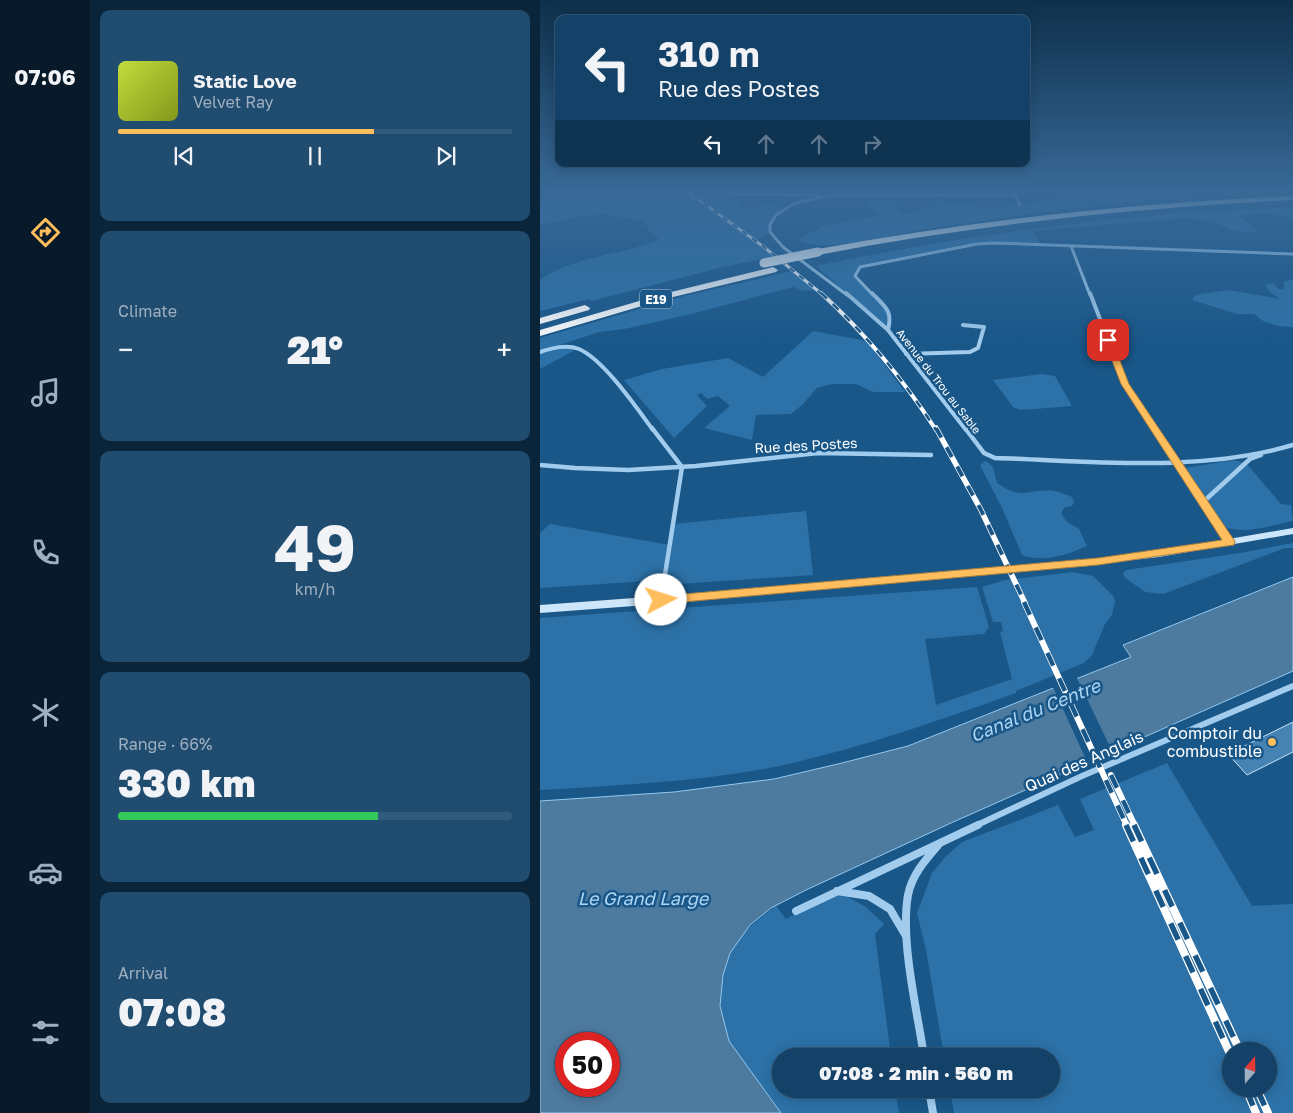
<!DOCTYPE html>
<meta charset="utf-8">
<style>
:root{--surface:#134167;--page:#204c70;--text:#f1f3f6;--muted:#9dafc0;--line:#325a7b;--accent:#ffbe5e}
body{margin:0;font-family:"Golos Text",sans-serif;background:var(--page);color:var(--text);height:100vh;display:flex;flex-direction:column;font-size:19px;white-space:nowrap}
*{box-sizing:border-box;margin:0}
p{font-size:16px;color:var(--muted)}
.icon{flex:none;width:28px;height:28px;fill:none;stroke:currentColor;stroke-width:2;stroke-linecap:round;stroke-linejoin:round}
.map{position:relative;flex:1;overflow:hidden}
.drawer{display:flex;flex-direction:column;gap:10px;padding:10px;background:#0a2439;width:450px}
.drawer>*{flex:none}
.guide{position:absolute;left:15px;top:15px;width:475px;height:152px;border-radius:10px;box-shadow:0 2px 12px #0003,0 0 0 1px var(--line);background:#134167;color:var(--text);overflow:hidden}
.needle{width:32px;rotate:20deg}
.buttons{position:absolute;left:682px;top:1042px;display:grid;gap:10px}
.buttons a{display:grid;place-items:center;width:55px;height:55px;border-radius:50%;background:var(--surface);box-shadow:0 2px 12px #0003,0 0 0 1px var(--line);font-size:25px}
.speed{position:absolute;left:15px;top:1032px;display:flex;gap:10px;font-size:25px;font-weight:700;text-align:center}
.speed>*{display:grid;place-content:center;width:65px;height:65px;border-radius:50%;background:var(--surface);box-shadow:0 2px 12px #0003,0 0 0 1px var(--line);line-height:1}
.speed .limit{border:8px solid #d22;background:#fff;color:#111}
.pin{position:absolute;display:grid;place-items:center;width:42px;height:42px;color:#fff;margin:-21px;border-radius:10px;box-shadow:0 2px 8px #0006}
.me{position:absolute;width:55px;margin:-28px;rotate:85deg;stroke-linejoin:round;filter:drop-shadow(0 0 4px #0008)}
.turn{display:flex;align-items:center;gap:18px;height:105px;padding:0 20px;font-size:22px}
.turn .icon{width:65px;height:65px;stroke-width:2.5}
.turn b{display:block;font-size:35px;line-height:42px}
.lanes{display:flex;align-items:center;height:48px;padding:0 20px;background:#0003;justify-content:center;gap:25px;direction:ltr}
.lanes .off{opacity:.35}
.big{font-size:38px;font-weight:800;line-height:1.1}
.drawer .card{flex:1;display:flex;flex-direction:column;justify-content:center;gap:8px;min-width:0;padding:0 18px;border-radius:10px;background:var(--page)}
.drawer .dial{align-items:center;gap:0}
.dial b{font-size:65px;line-height:1}
.song{display:flex;align-items:center;gap:15px}
.cover{width:60px;height:60px;border-radius:8px;background:linear-gradient(135deg,hsl(70 70% 55%),hsl(70 70% 35%))}
.played{height:5px;border-radius:2px;background:linear-gradient(90deg,var(--accent) 65%,var(--line) 65%)}
.keys{display:flex;justify-content:space-around;direction:ltr}
.heat{display:flex;justify-content:space-between;align-items:center;font-size:28px;direction:ltr}
.charge{height:8px;border-radius:4px;background:linear-gradient(90deg,#34c759 66%,var(--line) 0)}
.trip{position:absolute;left:232px;top:1048px;width:288px;height:50px;border-radius:25px;background:var(--surface);box-shadow:0 2px 12px #0003,0 0 0 1px var(--line);font-weight:800;line-height:50px;text-align:center}
main{display:flex;flex:1;min-height:0}
.tab-bar{display:flex;flex-direction:column;width:90px;justify-content:space-around;align-items:center;background:#081a29;color:var(--muted)}
.tab-bar .icon{width:35px;height:35px}
.tab-bar .active{color:var(--accent)}
.tab-bar b{font-size:22px;color:var(--text)}
.map>svg:first-child{display:block}
</style>
<main>
<nav class="tab-bar">
<b>07:06</b>
<svg class="icon active" aria-label="directions" viewBox="0 0 24 24"><path d="M12 3l9 9-9 9-9-9zM9 14v-3h6M13 9l2 2-2 2"/></svg>
<svg class="icon" aria-label="music" viewBox="0 0 24 24"><path d="M9 18V5l10-2v13"/><circle cx="6" cy="18" r="3"/><circle cx="16" cy="16" r="3"/></svg>
<svg class="icon" aria-label="phone" viewBox="0 0 24 24"><path d="M5 4h4l2 5-3 2q2 4 5 5l2-3 5 2v4C11 20 4 13 5 4z"/></svg>
<svg class="icon" aria-label="climate" viewBox="0 0 24 24"><path d="M12 3v18M4 7l16 10M4 17L20 7"/></svg>
<svg class="icon" aria-label="car" viewBox="0 0 24 24"><path d="M5 17H2v-5l4-1 3-4h7l3 4 3 1v5h-3M9 17h6M6 11h13"/><circle cx="7" cy="17" r="2"/><circle cx="17" cy="17" r="2"/></svg>
<svg class="icon" aria-label="filters" viewBox="0 0 24 24"><path d="M4 7h16M4 17h16"/><circle cx="9" cy="7" r="2"/><circle cx="15" cy="17" r="2"/></svg>
</nav>
<section class="drawer">
<div class="card">
<div class="song"><i class="cover"></i><div><b>Static Love</b><p>Velvet Ray</p></div></div>
<div class="played"></div>
<div class="keys"><svg class="icon" aria-label="previous" viewBox="0 0 24 24"><path d="M18 5L8 12l10 7zM5 5v14"/></svg><svg class="icon" aria-label="pause" viewBox="0 0 24 24"><path d="M8 5v14M16 5v14"/></svg><svg class="icon" aria-label="next" viewBox="0 0 24 24"><path d="M6 5l10 7-10 7zM19 5v14"/></svg></div>
</div>
<div class="card"><p>Climate</p>
<div class="heat"><a>−</a><b class="big">21°</b><a>+</a></div>
</div>
<div class="card dial"><b>49</b><p>km/h</p></div>
<div class="card"><p>Range · 66%</p><b class="big">330 km</b><div class="charge"></div></div>
<div class="card"><p>Arrival</p><b class="big">07:08</b></div>
</section>
<div class="map">
<svg width="753" height="1113" viewBox="0 0 753 1113">
<rect width="100%" height="100%" fill="#195789"/>
<path fill="#2c71a7" fill-rule="evenodd" d="M0 189H184L203 209 236 204 243 207 231 221 230 232 214 241 233 257 187 266 51 301 49 299 0 311V280C34 256 81 255 119 240L109 230 104 221 64 214 39 216 0 225Z
M574 189H753V193C626 196 500 210 375 231 349 236 282 253 260 241V239L282 226 342 215 325 204 338 200 364 201 367 202 359 208 361 213 372 214 395 204 396 202 391 200 402 198 403 201 414 205 431 203 440 207 455 208 503 201 512 197Z
M753 207V219C736 211 717 215 698 216L719 230 716 232 694 231 670 220 643 218 502 230 493 232 500 244H437L320 267 315 276 349 311 348 330 276 266C433 233 592 213 753 207Z
M252 271 275 290 264 291 253 287 147 315 84 329 59 332 17 346 37 349 0 369V338L144 296Z
M753 279V327L739 326 723 321 714 314H697L652 300 655 295 688 290 740 299 729 291 725 285 734 283 738 289H744V282Z
M273 331 327 341 365 392H333L316 384H292L277 388 262 405 251 414 216 415 212 440 164 428 190 406 178 396 167 399 161 393 157 395 167 406 134 438 84 380 122 369 188 358 223 377Z
M501 374 515 376 532 406 481 410 473 407 453 380Z
M693 460 706 463 741 504 751 505 753 521C730 525 705 536 683 526L644 470 645 468Z
M446 461 453 467 457 483C485 502 486 488 514 491 520 492 527 495 532 497L534 502 532 506 525 507 521 513 527 522 539 529 547 546C527 555 503 563 482 555L462 508 440 465Z
M266 511 273 575 123 585 124 580 0 588V533L10 524 130 545 133 524Z
M753 543V548H745L623 594 605 592 584 577 583 573 586 570 700 553Z
M533 572 553 576 574 597 575 602 572 615 565 624 552 655 544 663 476 691V693C397 721 316 750 234 767 157 782 78 785 0 790V618L437 587 449 627 444 634 385 639 396 705 472 679 460 632 463 631 461 622H453L442 587 465 580Z
M627 763 712 906 753 904V1113H414L410 1089H511V1056H404L386 950 377 913 392 873 406 856 422 842 518 805 535 837 554 830 540 799ZM691 1051H729V1089H691Z
M297 891 326 907 344 924 335 934 351 1056H241V1089H355L359 1113H241C226 1089 202 1065 189 1041 177 1018 178 975 191 952 201 932 218 919 236 906L246 919Z"/>
<path fill="#4d7a9f" stroke="#94c9f0" fill-rule="evenodd" d="M753 577V671L411 823 266 890 231 908 210 925 190 953 183 975 180 1006 189 1041 241 1113H0V801L134 792 234 779 302 763 368 746 591 657 583 645ZM26 1044H69V1086H26Z"/>
<path fill="#195789" d="M536 676 573 753 548 764 512 685Z"/>
<path fill="#4683b3" stroke="#c7e4fa" d="M753 722V752L707 775 688 754Z"/>
<g fill="none" stroke-linecap="round" stroke-linejoin="round">
<path stroke="#a2cced" stroke-width="3" d="M471 189 480 205
M191 194 277 195
M531 246 550 295
M307 295 243 247 230 232V225L236 215 255 203 291 195H474
M333 295 315 276 320 267 437 244 455 243 753 254"/>
<path stroke="#a2cced" stroke-width="4" d="M306 293 348 330
M332 293C345 307 353 310 348 330L426 430
M550 293 585 384 615 430
M0 352C12 348 26 344 39 349 64 360 96 407 113 430
M366 354 430 352 438 348 444 327 423 325"/>
<path stroke="#a2cced" stroke-width="4.5" d="M112 428 142 467 121 600
M425 428 444 453 455 458C552 461 659 473 753 445
M614 428 690 542
M0 465 35 468 88 470 156 466 278 453 391 455
M662 503 710 459 721 455"/>
<path stroke="#a2cced" stroke-width="6" d="M435 826 542 776 753 686"/>
<path stroke="#a2cced" stroke-width="8" d="M297 891 329 896 350 909 366 936
M256 911 438 825
M384 1056C377 1010 360 940 368 895 372 874 387 858 400 843
M389 1089 393 1113"/>
<path fill="#cee6f9" fill-rule="evenodd" d="M753 528V534L619 557 558 564 121 604 0 613V605L121 596 558 558 619 551Z"/>
<path fill="#fff" fill-rule="evenodd" d="M753 196V200C593 208 435 225 278 255L274 252 278 249C435 220 593 203 753 196Z
M233 267 238 270 236 272 129 298 0 336V330L123 294Z
M45 305 50 308 49 310 0 324V318Z"/>
<g stroke="#fff" stroke-width="3">
<path id="rail-far4" d="M144 189 224 247 283 295"/>
</g>
<g stroke="#fff" stroke-width="4">
<path id="rail-far3" d="M281 293C326 334 363 379 396 430"/>
</g>
<g stroke="#fff" stroke-width="5.5">
<path id="rail-far2" d="M396 428 441 510 485 603"/>
</g>
<g stroke="#fff" stroke-width="6">
<path id="rail-far1" d="M484 602 587 826
M571 775 595 826"/>
</g>
<g stroke="#fff" stroke-width="8">
<path id="rail" d="M586 825 691 1056
M594 825 700 1051
M706 1089 716 1113
M717 1089 728 1113"/>
</g>
<use href="#rail-far4" stroke="#195789" stroke-width="2" stroke-dasharray="6" stroke-linecap="butt"/>
<use href="#rail-far3" stroke="#195789" stroke-width="2.5" stroke-dasharray="8" stroke-linecap="butt"/>
<use href="#rail-far2" stroke="#195789" stroke-width="4" stroke-dasharray="11" stroke-linecap="butt"/>
<use href="#rail-far1" stroke="#195789" stroke-width="4.5" stroke-dasharray="14" stroke-linecap="butt"/>
<use href="#rail" stroke="#195789" stroke-width="5.5" stroke-dasharray="18" stroke-linecap="butt"/>
<path stroke="#fff" stroke-width="9" d="M224 263 278 252"/>
</g>
<linearGradient id="sky" x2="0" y2="1"><stop stop-color="#0e304b"/><stop offset="0.55" stop-color="#386997"/><stop offset="1" stop-color="#386997" stop-opacity="0"/></linearGradient>
<rect width="753" height="345" fill="url(#sky)"/>
<path fill="#ffbe5e" stroke="#a67c3d" d="M565 338 572 340 589 384 694 540 695 542 694 545 558 565 121 604 115 600 121 596 558 558 682 540 581 384 564 340Z"/>
<circle fill="#ffbe5e" stroke="#195789" stroke-width="2" cx="732" cy="742" r="5"/>
<g text-anchor="middle" dominant-baseline="central" stroke-width="5" stroke-linejoin="round" paint-order="stroke">
<g font-size="11" fill="#fff" stroke="#195789">
<text transform="translate(399 381) rotate(52)">Avenue du Trou au Sable</text>
</g>
<rect fill="#195789" stroke="#bacddc" stroke-width="1" x="100" y="289.5" width="32" height="19" rx="4"/>
<g font-size="12" font-weight="bold" fill="#fff">
<text x="116" y="299">E19</text>
</g>
<g font-size="14" fill="#fff" stroke="#195789">
<text transform="translate(266 445) rotate(-3)">Rue des Postes</text>
</g>
<g font-size="16" fill="#fff" stroke="#195789" text-anchor="end">
<text x="722" y="733">Comptoir du<tspan x="722" dy="18">combustible</tspan></text>
</g>
<g font-size="16" fill="#fff" stroke="#195789">
<text transform="translate(544 761) rotate(-24)">Quai des Anglais</text>
</g>
<g font-size="18" font-style="italic" fill="#add6f5" stroke="#195789">
<text transform="translate(495 710) rotate(-22)">Canal du Centre</text>
<text x="103" y="898">Le Grand Large</text>
</g>
</g>
</svg>
<div class="buttons">
<a><svg class="needle" viewBox="-14 -14 28 28"><path d="M0-13l5 13h-10z" fill="#e53935"/><path d="M0 13l5-13h-10z" fill="#9dafc0"/></svg></a>
</div>
<div class="speed"><div class="limit">50</div></div>
<div class="pin" style="left:568px;top:340px;background:#d93025"><svg class="icon" aria-label="arrive" viewBox="0 0 24 24"><path d="M6 21V4h12l-3 4 3 4H6"/></svg></div>
<svg class="me" style="left:121px;top:600px" viewBox="-20 -20 40 40"><circle r="19" fill="#fff"/><path d="M0-13L10 11 0 6-10 11z" fill="#ffbe5e"/></svg>
<div class="trip">07:08 · 2 min · 560 m</div>
<div class="guide">
<div class="turn"><svg class="icon" aria-label="left" viewBox="0 0 24 24"><path d="M17 20v-9H6M10 6l-5 5 5 5"/></svg><div><b>310 m</b>Rue des Postes</div></div>
<div class="lanes"><svg class="icon" aria-label="left" viewBox="0 0 24 24"><path d="M17 20v-9H6M10 6l-5 5 5 5"/></svg><svg class="icon off" aria-label="ahead" viewBox="0 0 24 24"><path d="M12 20V5M6 11l6-6 6 6"/></svg><svg class="icon off" aria-label="ahead" viewBox="0 0 24 24"><path d="M12 20V5M6 11l6-6 6 6"/></svg><svg class="icon off" aria-label="right" viewBox="0 0 24 24"><path d="M7 20v-9h11M14 6l5 5-5 5"/></svg></div>
</div>
</div>
</main>
